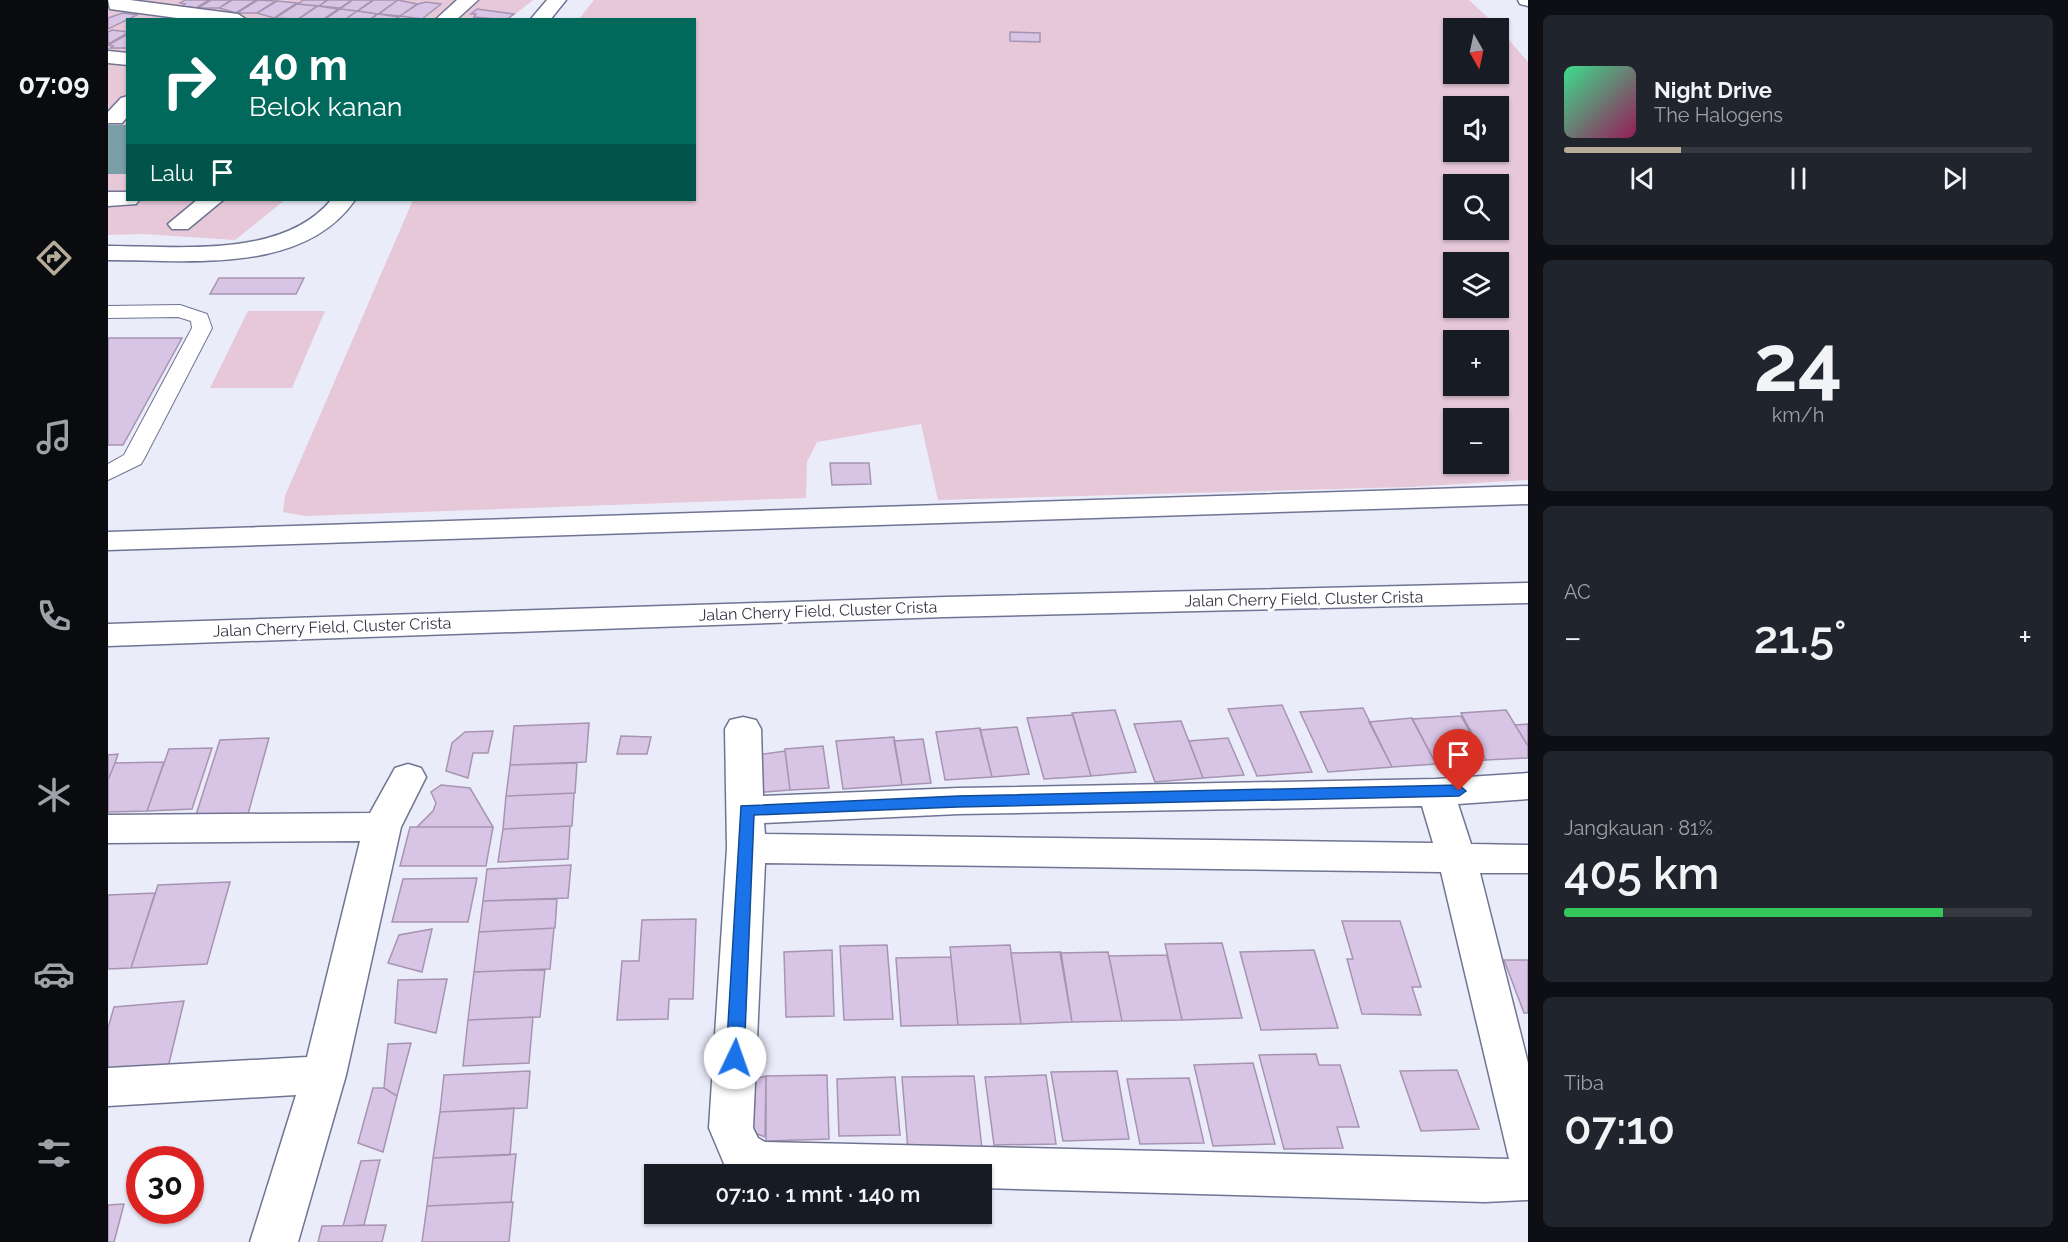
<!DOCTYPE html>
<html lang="id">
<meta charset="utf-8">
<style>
:root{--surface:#171b24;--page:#20242c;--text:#f1f3f6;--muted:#9ea1a6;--line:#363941;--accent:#b5ab97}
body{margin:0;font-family:Raleway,sans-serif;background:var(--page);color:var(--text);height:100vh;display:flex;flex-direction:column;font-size:22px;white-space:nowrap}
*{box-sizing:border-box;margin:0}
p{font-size:20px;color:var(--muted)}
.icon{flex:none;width:33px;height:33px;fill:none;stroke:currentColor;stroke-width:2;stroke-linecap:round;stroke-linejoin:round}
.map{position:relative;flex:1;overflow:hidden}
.sheet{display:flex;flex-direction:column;gap:15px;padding:15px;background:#0d0f14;width:540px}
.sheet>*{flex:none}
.top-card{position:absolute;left:18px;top:18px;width:570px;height:183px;border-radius:0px;box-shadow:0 2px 4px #0004;background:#00695c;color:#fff;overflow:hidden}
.needle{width:39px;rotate:171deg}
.controls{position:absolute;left:1335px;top:18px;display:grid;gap:12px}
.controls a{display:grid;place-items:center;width:66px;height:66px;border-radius:0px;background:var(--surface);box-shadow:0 2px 4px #0004;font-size:30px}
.speed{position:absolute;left:18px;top:1146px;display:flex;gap:12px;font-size:30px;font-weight:700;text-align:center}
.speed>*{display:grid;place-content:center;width:78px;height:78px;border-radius:50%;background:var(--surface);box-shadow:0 2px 4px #0004;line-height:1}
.speed .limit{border:9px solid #d22;background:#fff;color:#111}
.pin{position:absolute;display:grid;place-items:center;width:51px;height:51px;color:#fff;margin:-62px -26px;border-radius:50% 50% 50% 0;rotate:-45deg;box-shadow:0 0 6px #0007}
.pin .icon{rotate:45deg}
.me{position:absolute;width:66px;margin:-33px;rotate:3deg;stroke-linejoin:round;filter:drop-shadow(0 0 4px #0008)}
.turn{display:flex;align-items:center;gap:21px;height:126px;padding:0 24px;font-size:27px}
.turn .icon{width:78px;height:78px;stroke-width:2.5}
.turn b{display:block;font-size:42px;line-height:51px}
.then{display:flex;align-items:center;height:57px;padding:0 24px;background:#0003;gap:12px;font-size:22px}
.big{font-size:45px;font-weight:600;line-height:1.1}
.sheet .card{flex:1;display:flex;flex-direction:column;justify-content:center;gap:9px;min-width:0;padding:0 21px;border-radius:9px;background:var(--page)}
.sheet .dial{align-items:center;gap:0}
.dial b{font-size:78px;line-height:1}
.song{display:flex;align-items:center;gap:18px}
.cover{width:72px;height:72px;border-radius:9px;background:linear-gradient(135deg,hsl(150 70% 55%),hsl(330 70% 35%))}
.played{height:6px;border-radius:3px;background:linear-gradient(90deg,var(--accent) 25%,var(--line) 25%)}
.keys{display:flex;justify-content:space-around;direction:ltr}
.heat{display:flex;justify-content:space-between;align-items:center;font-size:33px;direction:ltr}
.charge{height:9px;border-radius:4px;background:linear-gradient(90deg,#34c759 81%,var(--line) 0)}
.trip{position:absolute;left:536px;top:1164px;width:348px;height:60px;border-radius:0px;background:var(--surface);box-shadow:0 2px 4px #0004;font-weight:600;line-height:60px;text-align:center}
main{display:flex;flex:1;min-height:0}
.dock{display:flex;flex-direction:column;width:108px;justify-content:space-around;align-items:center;background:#090b0e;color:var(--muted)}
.dock .icon{width:42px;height:42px}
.dock .current{color:var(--accent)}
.dock b{font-size:27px;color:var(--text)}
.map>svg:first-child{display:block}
</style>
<main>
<nav class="dock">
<b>07:09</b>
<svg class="icon current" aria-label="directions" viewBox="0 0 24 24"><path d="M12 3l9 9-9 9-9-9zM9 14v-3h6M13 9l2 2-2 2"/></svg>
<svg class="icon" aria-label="music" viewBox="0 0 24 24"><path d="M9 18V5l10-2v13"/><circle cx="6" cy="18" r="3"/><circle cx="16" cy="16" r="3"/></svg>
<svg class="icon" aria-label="phone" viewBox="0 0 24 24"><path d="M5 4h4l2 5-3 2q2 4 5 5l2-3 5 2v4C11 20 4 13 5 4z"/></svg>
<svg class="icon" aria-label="climate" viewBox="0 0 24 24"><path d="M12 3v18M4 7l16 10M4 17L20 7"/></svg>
<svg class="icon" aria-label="car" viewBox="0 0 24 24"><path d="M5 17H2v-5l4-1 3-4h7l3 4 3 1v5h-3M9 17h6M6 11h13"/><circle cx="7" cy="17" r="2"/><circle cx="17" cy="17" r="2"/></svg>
<svg class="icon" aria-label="filters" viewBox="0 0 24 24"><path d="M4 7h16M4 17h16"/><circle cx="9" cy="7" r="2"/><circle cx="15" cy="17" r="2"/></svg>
</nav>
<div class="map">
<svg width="1420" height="1242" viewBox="0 0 1420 1242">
<rect width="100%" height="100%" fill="#eaecfa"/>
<path fill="#e6c8d9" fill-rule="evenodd" d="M0 0H425L400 20H20V200H177L127 240 36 234 0 235Z
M486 0H1361L1390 27 1420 62V480L1301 487 830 500 813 424 709 442 699 462 698 498 197 516 175 512 177 496 305 200H586V20L471 19ZM1346 28H1390V74H1346ZM1346 106H1390V152H1346ZM1346 184H1390V230H1346ZM1346 262H1390V308H1346ZM1346 340H1390V386H1346ZM1346 418H1390V464H1346Z
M140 311H217L184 388H102Z"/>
<path fill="#7a9fa7" d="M0 125H19V174H0Z"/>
<path fill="#d8c5e5" stroke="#a694b2" stroke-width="1.5" d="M77 0H101L88 8 74 6 77 4 72 3Z
M103 0H123L111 8H90Z
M124 0H148L128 13 111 8Z
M150 0 168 1 149 13H129Z
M195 0H219L211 6 190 4Z
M220 0H244L232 8 211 6Z
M245 0H265L249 11 232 9Z
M266 0H290L270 14 250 11Z
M290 0 309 4 292 16 271 14Z
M169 1 189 3 166 18 149 13Z
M318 2 333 4 314 19 292 16 310 4Z
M189 4 209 6 190 19 167 18Z
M210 6 230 9 214 20 191 19Z
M232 9 249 11 236 20H216Z
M369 9 406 14 398 20 366 17 368 14H363Z
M249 11 269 14 261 20H237Z
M15 13 29 15 0 29V18Z
M270 14 291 17 286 20H262Z
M4 30 20 32V33L0 44V32Z
M902 32 932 33V42L902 41Z
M20 34V48H2L5 46 0 45Z
M111 278H196L188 294H102Z
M0 338H74L15 445H0Z
M722 463H761L763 484 724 485Z
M1174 705 1204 772 1149 776 1120 709Z
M1255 708 1284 767 1220 772 1192 712Z
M1007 710 1028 772 983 776 964 713Z
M1398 710 1420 746V758L1378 760 1353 713Z
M965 715 983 776 936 779 919 718Z
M1353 716 1378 760 1328 764 1304 719Z
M1304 718 1328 764 1284 767 1261 722Z
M1073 721 1095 778 1047 782 1026 724Z
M481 723 478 762 402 765 406 726Z
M1420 724V746L1407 725Z
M909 727 921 774 884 777 872 730Z
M872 728 884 777 837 780 828 732Z
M385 731 380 753H365L360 778 338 771 344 743 357 732Z
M513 736 543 737 539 754H509Z
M786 737 794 785 735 789 728 741Z
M161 738 140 814 88 815 112 740Z
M1120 738 1136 775 1095 778 1081 741Z
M815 739 823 783 794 785 786 741Z
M715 746 721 788 682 790 677 749Z
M104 748 84 809 39 811 61 749Z
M677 751 682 790 646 793 642 756Z
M10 754 7 763 0 780V755Z
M56 762 39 811 0 812V780L7 763Z
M469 763 467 793 398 796 402 765Z
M333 785 362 788 385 827H309L325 811 328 803 323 792Z
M466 793 464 826 395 829 398 796Z
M462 826 460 859 390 862 395 829Z
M302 827H385L378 866H292Z
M463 865 460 898 375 901 379 869Z
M369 878 360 922H284L295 879Z
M122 882 99 964 23 968 50 885Z
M47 893 23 968 0 969V895Z
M449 899 447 928 371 932 375 901Z
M588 919 585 999H561L560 1019 509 1020 514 961H531L534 920Z
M1234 921H1292L1313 987H1304L1313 1015 1254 1014 1239 959H1245Z
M446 928 442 969 366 972 371 932Z
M324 929 314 972 280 963 291 935Z
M1114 943 1134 1018 1074 1020 1057 944Z
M779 945 785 1019 736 1020 732 946Z
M902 945 913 1024 850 1025 842 947Z
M724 950 726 1016 678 1017 676 952Z
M1206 950 1230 1028 1153 1030 1132 952Z
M953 952 964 1022 913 1024 903 953Z
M1000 952 1014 1021 964 1022 952 953Z
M1059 955 1074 1020 1014 1021 1001 956Z
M843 957 850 1025 793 1026 788 958Z
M1396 960H1420V1013H1416Z
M437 969 432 1017 360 1020 366 972Z
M339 979 328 1033 287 1023 290 980Z
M76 1001 57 1080 0 1085V1028L6 1007Z
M425 1017 421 1063 355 1066 360 1020Z
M303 1043 289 1096 276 1088 280 1044Z
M1208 1054 1211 1065H1232L1251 1127H1229L1235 1148 1176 1149 1151 1055Z
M1145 1063 1167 1144 1105 1146 1086 1065Z
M1349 1070 1371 1129 1313 1131 1292 1071Z
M422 1071 419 1108 332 1112 336 1075Z
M1009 1071 1021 1139 955 1141 943 1072Z
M719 1075 721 1139 658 1141V1076Z
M938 1075 948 1144 886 1145 877 1077Z
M658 1076 657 1137 637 1129 638 1081Z
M866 1076 874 1149 800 1150 794 1077Z
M787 1077 792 1135 731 1136 729 1079Z
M1081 1078 1096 1143 1032 1144 1019 1079Z
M265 1088H276L289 1096 275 1152 250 1143Z
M406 1108 402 1155 325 1158 332 1112Z
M408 1154 403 1202 319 1206 325 1158Z
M272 1160 256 1225 235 1226 253 1161Z
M405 1202 401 1242H314L319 1206Z
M16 1204 6 1242H0V1205Z
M278 1225 274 1242H210L214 1226Z"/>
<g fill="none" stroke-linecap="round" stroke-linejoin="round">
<g stroke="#707493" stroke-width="2">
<path id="service" d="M72 305 99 314 104 328 36 459 33 464 0 480V464L16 455 84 328 83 321 70 317 0 318V306Z"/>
</g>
<g stroke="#707493" stroke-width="3">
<path id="minor" d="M0 0H22L130 14 139 20H84L2 9Z
M349 0H370L348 20H327Z
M439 0H458L442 20H422Z
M0 51 20 53V65L0 63Z
M20 96V116L14 123H0V112L13 98Z
M0 192H20V200H31L28 204 0 206Z
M89 200H115L80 229H64L60 224Z
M223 200H247C195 275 80 260 0 260V246C69 246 175 259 223 200Z
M1420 486V504L0 550V532Z
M1420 583V603L837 617 0 646V624L837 597Z
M635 717 648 720 653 729 655 796 851 788 1328 779 1420 773V799L1350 804 1363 844 1420 845V873H1372L1420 1063V1200L1377 1202 873 1188V1174H633L617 1166 601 1128 619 848 617 729 622 720ZM1314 806 1325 843 657 834 656 823 851 814ZM657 863 1333 872 1401 1159 657 1142 650 1138 645 1128Z
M300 764 313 768 318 777 293 827 238 1075 190 1242H142L188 1095 0 1106V1068L199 1057 252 841 0 843V815L262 813 287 768Z"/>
</g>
<g stroke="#707493" stroke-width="3">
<path id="tertiary" d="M1410 0H1420V6L1412 4Z"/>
</g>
<use href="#service" fill="#fff" fill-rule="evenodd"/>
<use href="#minor" fill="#fff" fill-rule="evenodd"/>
<use href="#tertiary" fill="#fff" fill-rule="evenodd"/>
</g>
<path fill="#1a73e8" stroke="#114b97" stroke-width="1.5" d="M1351 785 1358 791 1351 796 850 807 646 815 636 1058 633 1063 627 1066 621 1063 618 1058 633 806 850 796Z"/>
<g text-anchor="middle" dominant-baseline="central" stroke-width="6" stroke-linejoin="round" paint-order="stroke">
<g font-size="16" fill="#333542" stroke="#fff">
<text transform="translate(1196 599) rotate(-1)">Jalan Cherry Field, Cluster Crista</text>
<text transform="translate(710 611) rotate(-2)">Jalan Cherry Field, Cluster Crista</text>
<text transform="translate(224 627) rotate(-2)">Jalan Cherry Field, Cluster Crista</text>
</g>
</g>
</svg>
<div class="controls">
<a><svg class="needle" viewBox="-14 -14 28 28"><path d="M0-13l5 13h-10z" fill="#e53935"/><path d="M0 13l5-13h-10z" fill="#9ea1a6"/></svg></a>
<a><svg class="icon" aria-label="sound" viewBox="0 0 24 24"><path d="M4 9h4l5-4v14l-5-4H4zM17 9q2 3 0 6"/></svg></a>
<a><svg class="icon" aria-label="search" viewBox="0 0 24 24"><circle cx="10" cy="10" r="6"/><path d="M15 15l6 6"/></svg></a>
<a><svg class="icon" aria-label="layers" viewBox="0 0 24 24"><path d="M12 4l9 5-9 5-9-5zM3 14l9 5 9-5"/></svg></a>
<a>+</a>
<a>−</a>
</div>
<div class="speed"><div class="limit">30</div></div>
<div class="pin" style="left:1351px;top:791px;background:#d93025"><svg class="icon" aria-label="arrive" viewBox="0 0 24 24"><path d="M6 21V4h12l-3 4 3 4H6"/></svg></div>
<svg class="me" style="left:627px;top:1058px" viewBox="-20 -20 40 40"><circle r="19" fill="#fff"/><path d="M0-13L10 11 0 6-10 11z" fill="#1a73e8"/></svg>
<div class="trip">07:10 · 1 mnt · 140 m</div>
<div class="top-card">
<div class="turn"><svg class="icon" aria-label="right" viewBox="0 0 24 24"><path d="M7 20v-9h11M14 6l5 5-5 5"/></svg><div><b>40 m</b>Belok kanan</div></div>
<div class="then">Lalu<svg class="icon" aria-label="arrive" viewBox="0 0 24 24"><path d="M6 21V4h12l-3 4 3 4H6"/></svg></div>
</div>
</div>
<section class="sheet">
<div class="card">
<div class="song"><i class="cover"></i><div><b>Night Drive</b><p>The Halogens</p></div></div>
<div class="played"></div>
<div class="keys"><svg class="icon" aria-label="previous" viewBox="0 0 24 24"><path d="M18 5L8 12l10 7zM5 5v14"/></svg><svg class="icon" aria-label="pause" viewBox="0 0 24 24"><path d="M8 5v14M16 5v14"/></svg><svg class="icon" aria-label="next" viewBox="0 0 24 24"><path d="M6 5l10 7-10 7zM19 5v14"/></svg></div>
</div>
<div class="card dial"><b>24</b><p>km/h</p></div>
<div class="card"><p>AC</p>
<div class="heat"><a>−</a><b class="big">21.5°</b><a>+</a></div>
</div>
<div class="card"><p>Jangkauan · 81%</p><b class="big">405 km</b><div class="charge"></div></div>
<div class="card"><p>Tiba</p><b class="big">07:10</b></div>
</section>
</main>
